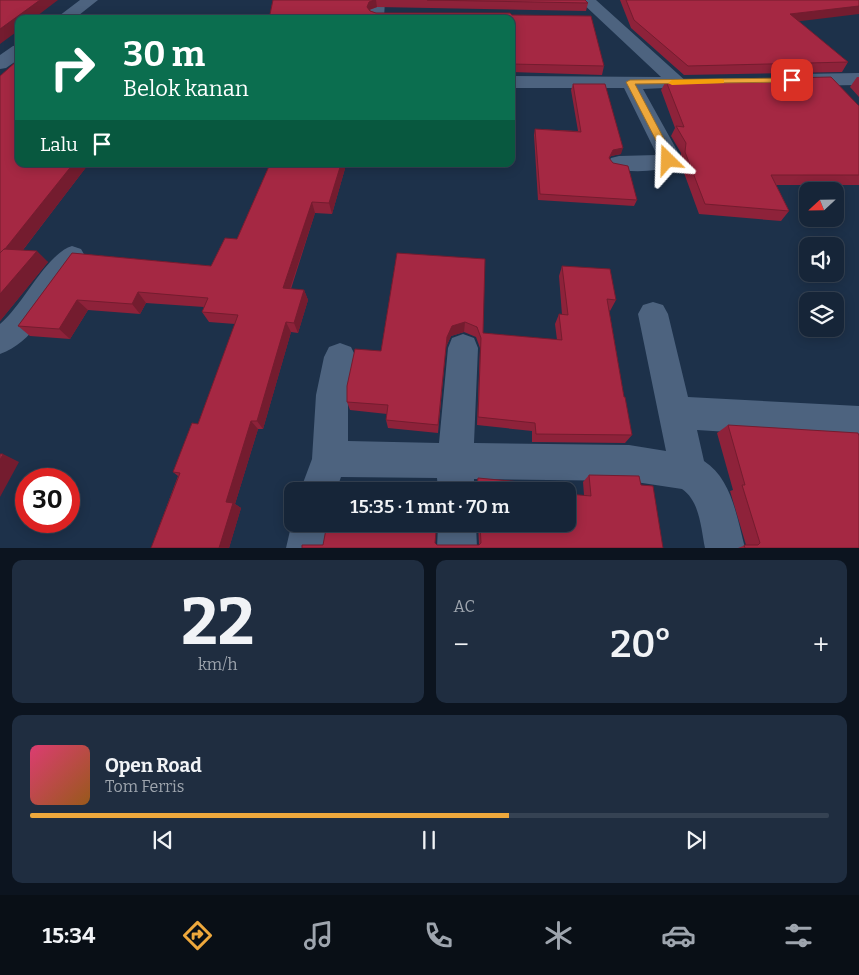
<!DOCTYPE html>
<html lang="id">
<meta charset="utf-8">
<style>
:root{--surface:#162538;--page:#1f2d40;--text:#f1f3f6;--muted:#9ea5ae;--line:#354253;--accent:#eea83c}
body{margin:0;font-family:Bitter,serif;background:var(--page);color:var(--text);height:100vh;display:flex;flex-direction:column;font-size:19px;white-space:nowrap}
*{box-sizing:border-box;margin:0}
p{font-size:16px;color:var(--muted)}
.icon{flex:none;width:28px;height:28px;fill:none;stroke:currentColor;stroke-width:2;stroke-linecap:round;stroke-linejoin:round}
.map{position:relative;height:548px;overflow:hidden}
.sheet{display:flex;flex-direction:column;gap:12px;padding:12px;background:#0c141f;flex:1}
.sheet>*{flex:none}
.guide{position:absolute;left:15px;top:15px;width:500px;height:152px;border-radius:10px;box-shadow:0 2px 12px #0003,0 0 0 1px var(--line);background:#0b6e4f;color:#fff;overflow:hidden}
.needle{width:32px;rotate:248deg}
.buttons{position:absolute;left:799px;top:182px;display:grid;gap:10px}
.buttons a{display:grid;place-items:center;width:45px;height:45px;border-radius:10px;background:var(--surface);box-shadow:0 2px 12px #0003,0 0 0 1px var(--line);font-size:25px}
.speed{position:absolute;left:15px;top:468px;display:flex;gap:10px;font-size:25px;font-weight:700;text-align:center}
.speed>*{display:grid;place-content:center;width:65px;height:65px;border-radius:50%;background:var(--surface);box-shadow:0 2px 12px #0003,0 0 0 1px var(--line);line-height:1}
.speed .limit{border:8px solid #d22;background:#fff;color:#111}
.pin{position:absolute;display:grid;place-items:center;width:42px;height:42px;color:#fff;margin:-21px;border-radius:10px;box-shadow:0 2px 8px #0006}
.me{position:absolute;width:55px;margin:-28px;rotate:338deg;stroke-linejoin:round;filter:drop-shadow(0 0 4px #0008)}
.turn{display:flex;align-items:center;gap:18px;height:105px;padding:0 25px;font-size:22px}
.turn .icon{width:65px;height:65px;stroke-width:2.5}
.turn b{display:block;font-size:35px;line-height:42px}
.then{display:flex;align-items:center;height:48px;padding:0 25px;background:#0003;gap:10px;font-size:19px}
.big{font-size:38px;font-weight:600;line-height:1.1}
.sheet .tile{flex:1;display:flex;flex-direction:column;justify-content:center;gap:8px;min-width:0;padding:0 18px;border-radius:10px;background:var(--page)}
.sheet .dial{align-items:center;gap:0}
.dial b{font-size:65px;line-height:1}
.song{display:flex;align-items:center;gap:15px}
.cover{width:60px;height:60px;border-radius:8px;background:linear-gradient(135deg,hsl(340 70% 55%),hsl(30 70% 35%))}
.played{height:5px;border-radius:2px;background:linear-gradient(90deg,var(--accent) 60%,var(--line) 60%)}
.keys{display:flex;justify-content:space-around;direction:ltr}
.heat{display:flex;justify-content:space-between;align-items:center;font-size:28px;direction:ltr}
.sheet .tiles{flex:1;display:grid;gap:12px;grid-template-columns:1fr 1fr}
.tile:last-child{grid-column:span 2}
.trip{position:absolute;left:284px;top:482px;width:292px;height:50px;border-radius:10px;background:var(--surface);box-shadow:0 2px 12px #0003,0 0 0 1px var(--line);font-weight:600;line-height:50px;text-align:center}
.dock{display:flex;height:80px;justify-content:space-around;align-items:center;background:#090f16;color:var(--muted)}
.dock .icon{width:35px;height:35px}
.dock .active{color:var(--accent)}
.dock b{font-size:22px;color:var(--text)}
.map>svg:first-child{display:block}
</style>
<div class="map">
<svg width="859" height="548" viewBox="0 0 859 548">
<rect width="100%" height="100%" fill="#1d314a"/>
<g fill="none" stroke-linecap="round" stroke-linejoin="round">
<path fill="#4d637f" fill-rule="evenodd" d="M80 0H98L74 19H55Z
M369 0H385L384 19H368Z
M579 0H596L688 83 685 87 643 89 679 154V160L676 165C657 172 630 173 611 168L608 163 611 158 619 156 657 155 624 88H511V76L661 77Z
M19 45V59L6 68 0 69V55L13 46Z
M859 73V85L795 86 788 84 786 80 788 76 795 74Z
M72 246 81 249 85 256C80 265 73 272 66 281 47 308 34 342 0 354V324C24 304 46 254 72 246Z
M653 302 663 305 668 314 688 397 859 406V440L697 430 704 461C732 479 737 518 745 548H705C701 529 700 501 682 489L629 481 474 479V491H438L437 478 341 477 336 491H300L312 459 316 395 324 357 329 347 340 343 351 347 356 357 348 395V441L439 443 448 348 452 338 463 334 474 338 478 348 474 443 629 445 666 451 638 314 643 305Z
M292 522V524H330L326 548H286Z
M438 524H476L477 548H437Z"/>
</g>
<path fill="#8e223a" d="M273 0H585L588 3 586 11 377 7 369 10 376 13 512 15 604 66 602 75 511 72V19H269Z
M620 0H859L798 21 848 62 842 72 684 75 631 28Z
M857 77H859V97L850 87Z
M666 81 859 106V185H776L789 211 781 221 699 214 680 162 681 153 671 136 675 128 661 90Z
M573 84 621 154 611 156 609 158 637 200 634 206 538 200 534 135 535 129 578 131 571 90Z
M19 164H99L97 166H87L23 250 48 262 0 321Z
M270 164H375V166L346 165 332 214 315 213 291 289 304 290 308 300 298 333 291 332 263 429H258L235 504 241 508 229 548H151L178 476 173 472 198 424 235 324 209 322 202 312 204 307 146 303 140 314 88 310 70 339 30 336 18 326 72 253 211 266 237 239Z
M397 253 483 333 557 340 555 324 559 314 562 315 559 276 562 266 616 300 610 311 609 310 624 397 632 435 625 443 532 442V431L477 425 480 348 476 337 464 332 451 336 446 347 438 433 388 428 386 420 387 414 350 410 347 402 381 351Z
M728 425 859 548H738L746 545 730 491 733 490 717 433Z
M589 475 641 485 663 548 323 545 403 524V529L435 543 437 545H479L478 524H568L584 495 583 482Z"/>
<path fill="#741c2f" d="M40 0H58L33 19H19V30L0 44V29Z
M374 0H376L377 7 369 10 367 7 369 2Z
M859 6V14L785 23 790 14Z
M623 148 621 154 611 156 606 164 613 150Z
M73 164H86L87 166 12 264 1 254Z
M341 164H345L346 165 332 214 329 203Z
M312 202 315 213 287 298 283 288Z
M37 251 48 262 0 321V294Z
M304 290 308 300 298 333 294 323Z
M138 292 146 303 140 314 132 304Z
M77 300 88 310 70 339 59 329Z
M286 322 291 332 263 429 257 421Z
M465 322 464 332 451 336 446 347 438 433 447 337 452 326Z
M251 421 258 429 235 504 241 508 229 548H219L226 502Z
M3 454 19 462 0 497V460Z"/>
<path fill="#a52843" stroke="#741c2f" d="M0 0H40L0 29Z
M273 0H374L369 2 367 7 370 11 376 13H510L512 15 591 16 604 66 511 64V19H269Z
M427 0H585L588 3Z
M626 0H859V6L790 14 848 62 688 66 634 20Z
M19 59V164H73L5 249H4L0 253V76Z
M831 77 859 106V175H771L789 211 705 204 685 152 686 143 676 126 684 127 666 81Z
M573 84H605L623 148 613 150 609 158 613 163 628 166 637 200 540 194 535 129 581 132Z
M270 164H341L329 203 312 202 283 288 304 290 294 323 286 322 257 421H251L226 502 233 503 219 548H151L180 473 173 472 192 423 198 424 238 315 202 312 208 298 138 292 132 304 77 300 59 329 18 326 72 253 211 266 225 238 237 239Z
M4 249 37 251 0 294V253Z
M397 253 485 259 483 333 562 340 559 314 568 315 562 266 610 269 616 300 607 299 624 397H625L632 435 536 434 535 423 478 417 481 338 477 327 465 322 452 326 447 337 438 425 386 420 388 405 347 402V386L355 349 381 351Z
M728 425 858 433 859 436V548H745L744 545H758L760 543 742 485H745Z
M0 454H3L0 460Z
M589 475 639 476 641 485 653 486 663 548H302V545H323L327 524H402L401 528 436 532 435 543 437 545H479L481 543 480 524H568V494L591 496Z
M478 478 531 483V490L545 491H468V486H477Z"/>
<path fill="#eea83c" stroke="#9b6d27" d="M792 78H794V82L635 84 672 154V160L668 163 663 160V154L626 82 630 80Z"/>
<path fill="#f59e0b" d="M722 79 724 80V83L672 85 668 83 672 80Z"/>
</svg>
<div class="buttons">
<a><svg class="needle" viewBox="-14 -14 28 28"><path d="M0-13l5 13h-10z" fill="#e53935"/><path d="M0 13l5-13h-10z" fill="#9ea5ae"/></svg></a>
<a><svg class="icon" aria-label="sound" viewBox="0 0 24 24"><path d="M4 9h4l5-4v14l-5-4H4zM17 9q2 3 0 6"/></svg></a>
<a><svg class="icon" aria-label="layers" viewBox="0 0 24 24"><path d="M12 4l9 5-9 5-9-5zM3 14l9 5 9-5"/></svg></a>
</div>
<div class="speed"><div class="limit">30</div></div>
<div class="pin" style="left:792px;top:80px;background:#d93025"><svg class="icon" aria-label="arrive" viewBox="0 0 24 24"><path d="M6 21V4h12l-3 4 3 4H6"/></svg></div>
<svg class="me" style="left:668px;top:160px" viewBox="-20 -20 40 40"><path d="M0-17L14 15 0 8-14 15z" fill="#eea83c" stroke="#fff" stroke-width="4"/></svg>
<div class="trip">15:35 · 1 mnt · 70 m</div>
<div class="guide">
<div class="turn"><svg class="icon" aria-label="right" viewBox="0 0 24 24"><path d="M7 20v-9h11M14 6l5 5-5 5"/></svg><div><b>30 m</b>Belok kanan</div></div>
<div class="then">Lalu<svg class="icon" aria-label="arrive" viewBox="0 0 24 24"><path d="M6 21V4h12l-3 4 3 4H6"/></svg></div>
</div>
</div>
<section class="sheet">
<div class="tiles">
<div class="tile dial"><b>22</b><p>km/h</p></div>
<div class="tile"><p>AC</p>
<div class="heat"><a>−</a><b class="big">20°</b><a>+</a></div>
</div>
<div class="tile">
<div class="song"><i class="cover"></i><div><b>Open Road</b><p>Tom Ferris</p></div></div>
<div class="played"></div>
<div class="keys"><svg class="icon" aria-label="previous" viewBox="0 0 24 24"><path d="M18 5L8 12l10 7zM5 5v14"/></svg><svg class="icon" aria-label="pause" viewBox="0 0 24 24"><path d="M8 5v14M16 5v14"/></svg><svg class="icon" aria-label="next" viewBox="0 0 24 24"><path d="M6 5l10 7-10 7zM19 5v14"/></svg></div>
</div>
</div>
</section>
<nav class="dock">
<b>15:34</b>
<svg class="icon active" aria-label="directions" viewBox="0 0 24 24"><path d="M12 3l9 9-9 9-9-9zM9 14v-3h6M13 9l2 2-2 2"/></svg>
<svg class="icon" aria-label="music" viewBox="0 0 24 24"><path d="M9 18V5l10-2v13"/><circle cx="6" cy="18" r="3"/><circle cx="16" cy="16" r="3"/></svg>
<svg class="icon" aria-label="phone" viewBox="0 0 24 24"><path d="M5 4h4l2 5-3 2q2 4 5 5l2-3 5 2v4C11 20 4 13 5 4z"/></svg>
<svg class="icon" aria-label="climate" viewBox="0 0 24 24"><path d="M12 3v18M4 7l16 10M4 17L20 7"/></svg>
<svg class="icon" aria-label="car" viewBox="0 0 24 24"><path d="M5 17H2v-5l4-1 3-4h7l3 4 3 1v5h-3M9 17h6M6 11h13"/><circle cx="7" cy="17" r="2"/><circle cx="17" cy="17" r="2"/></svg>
<svg class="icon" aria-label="filters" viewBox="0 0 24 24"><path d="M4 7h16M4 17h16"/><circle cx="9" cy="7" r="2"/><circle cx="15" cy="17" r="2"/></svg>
</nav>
